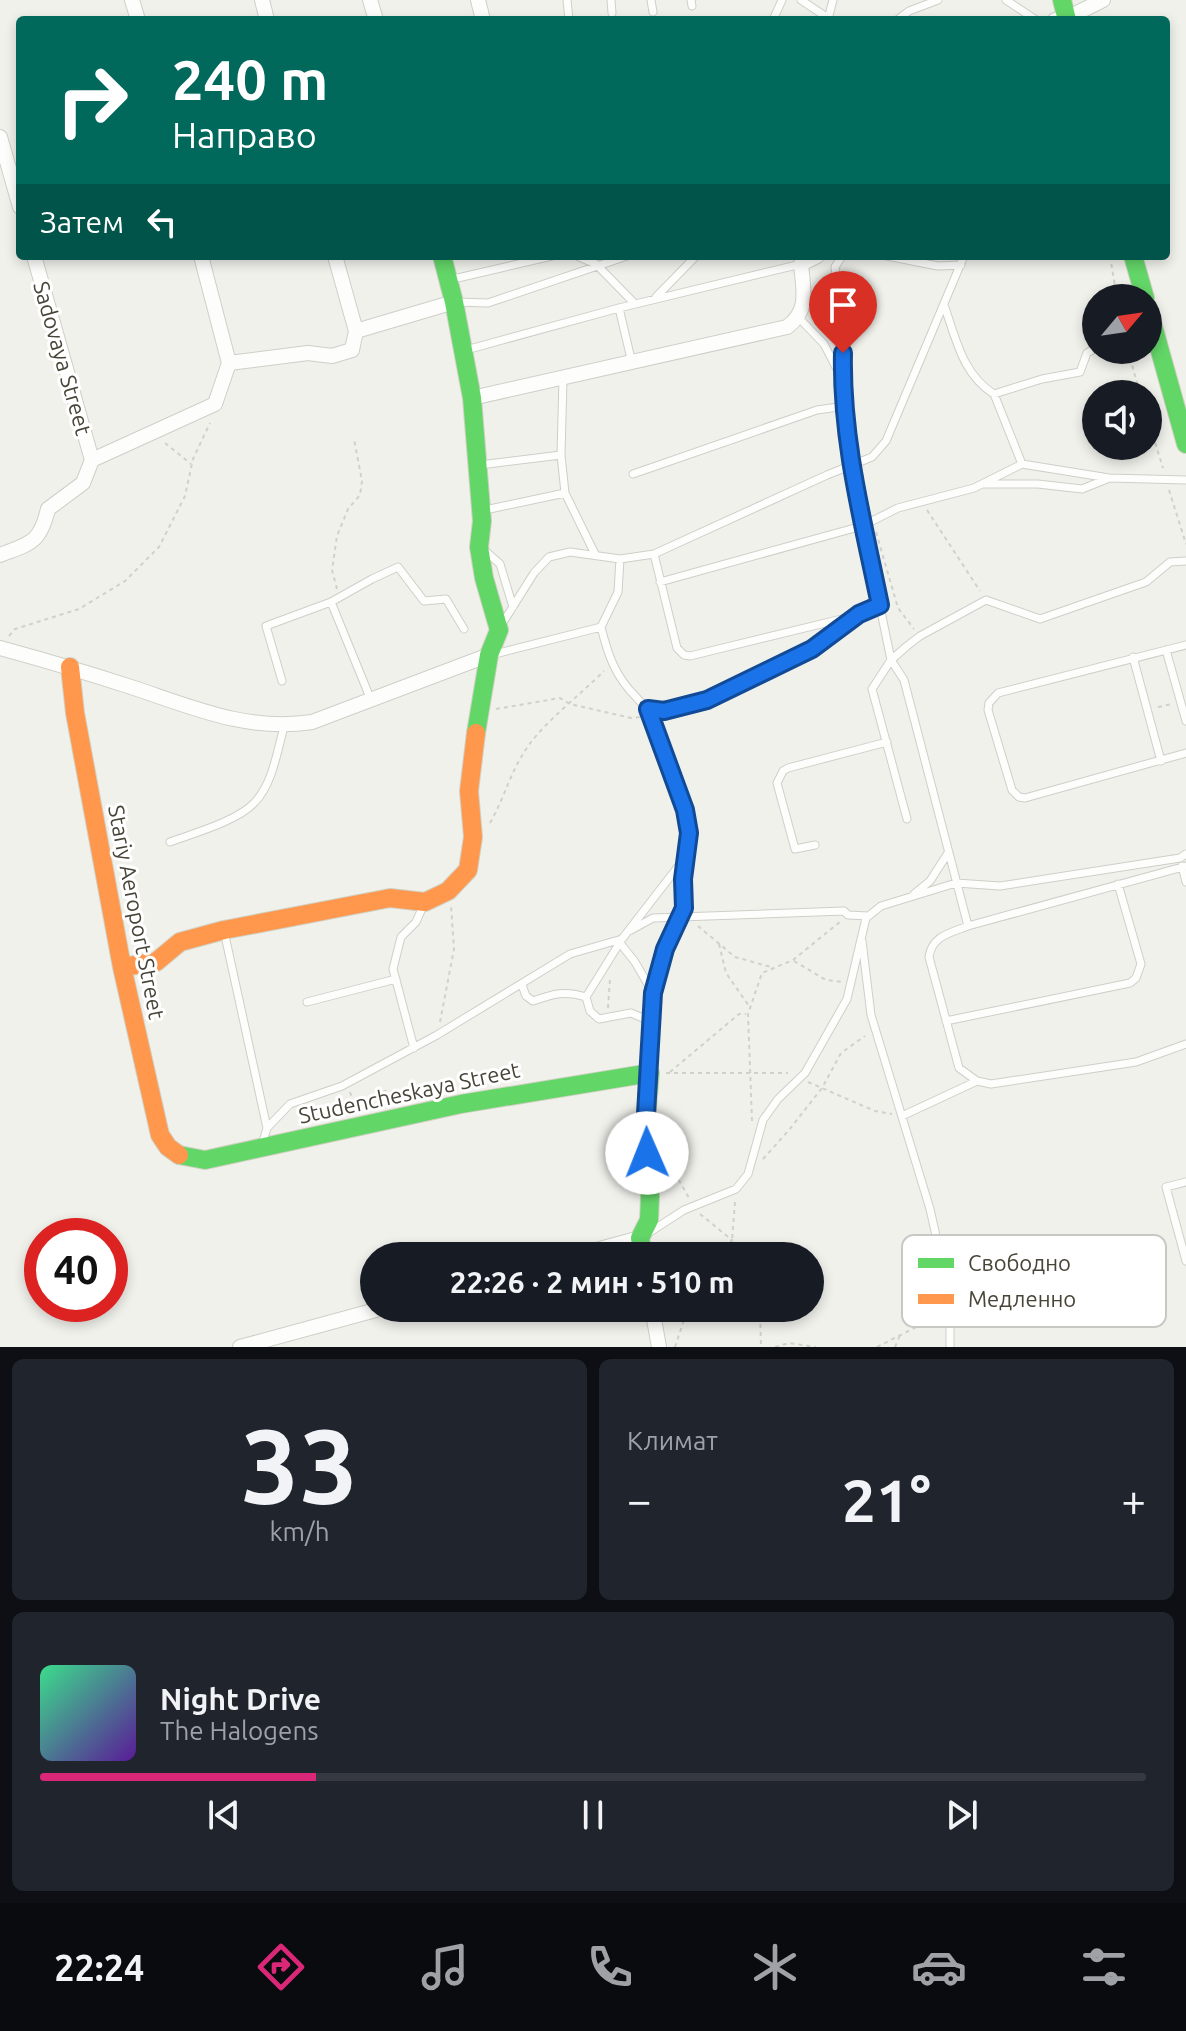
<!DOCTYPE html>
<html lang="ru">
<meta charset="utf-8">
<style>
:root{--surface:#171b24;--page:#20242c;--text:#f1f3f6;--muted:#9ea1a6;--line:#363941;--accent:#db2777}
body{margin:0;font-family:Ubuntu,sans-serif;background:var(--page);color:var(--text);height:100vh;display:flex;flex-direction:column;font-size:30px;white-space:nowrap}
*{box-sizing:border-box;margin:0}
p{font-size:26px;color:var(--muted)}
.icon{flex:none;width:44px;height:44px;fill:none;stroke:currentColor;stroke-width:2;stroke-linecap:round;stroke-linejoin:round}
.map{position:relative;height:1347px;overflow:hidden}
.sheet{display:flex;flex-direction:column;gap:12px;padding:12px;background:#0d0f14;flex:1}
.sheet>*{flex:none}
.banner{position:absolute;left:16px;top:16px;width:1154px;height:244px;border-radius:8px;box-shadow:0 4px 12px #0003;background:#00695c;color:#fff;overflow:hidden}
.needle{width:52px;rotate:61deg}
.fabs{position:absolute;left:1082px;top:284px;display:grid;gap:16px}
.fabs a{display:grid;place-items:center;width:80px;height:80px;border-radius:50%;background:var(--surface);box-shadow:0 4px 12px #0003;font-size:40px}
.speed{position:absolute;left:24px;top:1218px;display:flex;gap:16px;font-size:40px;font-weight:700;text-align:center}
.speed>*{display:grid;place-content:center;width:104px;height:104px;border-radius:50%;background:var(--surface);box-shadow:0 4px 12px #0003;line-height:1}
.speed .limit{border:12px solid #d22;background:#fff;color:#111}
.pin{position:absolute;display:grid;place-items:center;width:68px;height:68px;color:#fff;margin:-82px -34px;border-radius:50% 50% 50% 0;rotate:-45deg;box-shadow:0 0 8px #0007}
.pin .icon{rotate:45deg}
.me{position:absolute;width:88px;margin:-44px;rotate:359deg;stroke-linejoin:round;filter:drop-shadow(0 0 6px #0008)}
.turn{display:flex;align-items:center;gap:28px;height:168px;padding:0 24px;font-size:36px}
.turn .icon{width:104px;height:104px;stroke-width:2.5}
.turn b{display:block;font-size:56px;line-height:68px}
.then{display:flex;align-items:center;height:76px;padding:0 24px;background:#0003;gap:16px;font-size:30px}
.big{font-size:60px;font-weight:700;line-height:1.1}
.sheet .tile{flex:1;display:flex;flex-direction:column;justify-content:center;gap:12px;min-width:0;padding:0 28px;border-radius:12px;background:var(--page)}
.sheet .dial{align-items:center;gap:0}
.dial b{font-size:104px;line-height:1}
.song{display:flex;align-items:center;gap:24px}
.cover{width:96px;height:96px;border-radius:12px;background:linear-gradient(135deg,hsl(150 70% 55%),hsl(270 70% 35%))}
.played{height:8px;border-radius:4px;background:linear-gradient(90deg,var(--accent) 25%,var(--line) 25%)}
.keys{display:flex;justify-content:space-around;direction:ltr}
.heat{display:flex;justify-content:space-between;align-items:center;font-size:44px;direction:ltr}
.sheet .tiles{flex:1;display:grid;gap:12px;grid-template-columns:1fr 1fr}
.tile:last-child{grid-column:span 2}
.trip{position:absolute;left:360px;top:1242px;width:464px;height:80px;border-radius:40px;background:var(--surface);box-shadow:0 4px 12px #0003;font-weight:700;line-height:80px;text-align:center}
.tab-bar{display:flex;height:128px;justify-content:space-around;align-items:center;background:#090b0e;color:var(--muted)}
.tab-bar .icon{width:56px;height:56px}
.tab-bar .active{color:var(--accent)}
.tab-bar b{font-size:36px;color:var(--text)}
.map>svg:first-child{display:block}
</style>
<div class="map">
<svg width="1186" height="1347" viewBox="0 0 1186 1347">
<rect width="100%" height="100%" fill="#f1f1ec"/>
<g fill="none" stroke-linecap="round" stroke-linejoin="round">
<g stroke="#cfcfc9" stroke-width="9">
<path id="lane" d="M567 0 569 20
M611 0 612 13
M651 0 653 12
M691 0 692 6
M801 0 831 20
M1006 0 1036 20
M828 19 833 0
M773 20 782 0
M897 20 909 11 938 0
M577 256 596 264 635 304
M842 256 835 267 843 327 842 377
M887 256 938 266 961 265
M449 280 552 256
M656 297 696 256
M456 302 488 303 627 256
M944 305C956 338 962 374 994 394L1042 379 1080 372 1087 353 1096 348
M619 308 632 363
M799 318 824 344 842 379 851 466 891 660 904 680 968 926
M466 350 619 308 801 264 800 256
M563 378 561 455 565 493 595 554
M994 394 1022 464
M480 465 561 455
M633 474 817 410 845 406
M985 484H1038L1082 489 1107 479
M485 510 565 493
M484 550 500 564 513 607
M654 554 677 648 684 655 690 656 854 616
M660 582 862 526 898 508 974 488 1022 464 1109 478 1186 480
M331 602 372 579 398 567 424 601 446 599 464 629
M502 624 534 573 549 557 570 552 620 559 654 554 827 475 872 457 886 441 964 256
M601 627C608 655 615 676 636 697 640 701 644 707 649 709 677 720 712 696 736 684 762 672 789 664 813 648 836 633 855 616 880 605
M1186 645 998 693 989 703 988 710 1012 790 1019 797 1025 798 1186 753
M1166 650 1186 721
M491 655 601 627 618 592 620 559
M1133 657 1161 761
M282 681 266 626 331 602 371 700
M648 709 685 810 689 833 683 879 684 908 665 949 653 993 650 1070
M907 819 872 689 891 660 907 646 920 636 986 600 1040 619 1146 582 1170 562 1186 561
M170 842C194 833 238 821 255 802 273 783 277 751 284 727
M815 845 795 849 777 783 783 771 788 768 887 742
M1182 866 1186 882
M1186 866 968 926C950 933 932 936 929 957L959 1068 977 1081 991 1084 1136 1062 1186 1044
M914 894 930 881 948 853
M631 930 653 918 844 911 848 915 868 916
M224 931 267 1128
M622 939 586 997 590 1011 599 1019 631 1013 652 1022
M862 941 871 1015 930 1209 950 1298V1347
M620 943 635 962 653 993
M522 985 526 996 533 1001C553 994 565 990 586 997
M307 1002 396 979
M946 1021 1130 983 1136 978 1141 964 1118 884
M414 1048 393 969 401 937 416 922 424 904
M902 1116 977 1081
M262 1145 267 1128 290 1104 342 1086 437 1035 570 954 622 939 687 855
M1186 1182 1166 1187 1186 1261
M650 1232 684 1210 736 1189 748 1174 763 1120 778 1099 805 1073 847 999 866 918 881 906 956 883 1000 886 1180 858 1186 854"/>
</g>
<g stroke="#cfcfc9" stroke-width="16">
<path id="street" d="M132 0 138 20
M262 0 267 20
M370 0 376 20
M478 0 483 20
M1055 20 1067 18 1103 0
M0 137 20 207
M34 256 92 460
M201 256 229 363
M335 256 356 331
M472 398 787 327C810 310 803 290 801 264L817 256
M0 555C31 543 40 543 48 509L83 483 92 460 215 404 229 363 308 353 332 356 352 350 356 331 454 302
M0 648C44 660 88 673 131 687 192 707 247 732 312 722L489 655
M574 1256 640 1238
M652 1308 659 1347
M240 1347 383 1308"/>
</g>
<g stroke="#d0d0c3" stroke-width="20">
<path id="fast" d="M1062 0 1067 20
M442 256 454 302 472 398 482 521 479 547 484 578 499 630 489 655 476 733
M1133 256 1145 298
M1148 308 1186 444
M179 1155 205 1160 461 1104 650 1073 645 1131 650 1197 649 1220 640 1238 643 1256"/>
</g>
<g stroke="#d0d0c3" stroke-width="20">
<path id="slow" d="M70 667 75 713 122 967 160 1135 168 1147 179 1155
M122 967 156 962 180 942 224 930 390 898 425 902 448 891 468 870 473 837 469 791 476 733"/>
</g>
<path stroke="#d1d1cb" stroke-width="2" stroke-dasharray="4 4" stroke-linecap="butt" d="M1110 256 1117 298
M1128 350 1140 394
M1148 420 1163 468
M165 443 191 464
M1169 490 1186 544
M927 510 980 591
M876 532 898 608 914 629
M337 589 332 570 337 536 348 509 360 495 362 481 354 439
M9 636 15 629 79 609 125 581 159 547 185 496 193 459 210 423
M1158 707 1172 704
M496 709 560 698 570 704 631 718 641 717
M490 823C505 797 511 769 529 745 545 722 583 692 604 671
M698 926 735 957 771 967
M719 944 726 973 749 1006
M794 961 826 980 842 982
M608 1008 610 979
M440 1022 454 949 451 906
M670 1072 739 1014H746
M666 1073H788
M808 1082 875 1111 892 1114
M350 1092 354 1105
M313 1105 314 1119
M354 1106 385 1091 433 1093
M752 1121 748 1014 762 973 793 960 841 921
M663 1152 689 1198
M763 1159 789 1130 822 1088 841 1053 865 1036
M735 1202 732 1240 741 1256
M700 1214 732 1240 719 1256
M760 1308 761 1347
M675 1347 688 1308
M775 1347 789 1343 816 1347
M877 1347 938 1316
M895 1347 900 1335"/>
<use href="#lane" stroke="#fdfdfc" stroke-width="7"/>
<use href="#street" stroke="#fdfdfc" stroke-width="14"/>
<use href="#fast" stroke="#63d668" stroke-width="18"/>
<use href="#slow" stroke="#ff974d" stroke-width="18"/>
</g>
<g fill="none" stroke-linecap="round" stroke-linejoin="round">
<g stroke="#114b97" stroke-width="20">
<path id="route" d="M647 1153 645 1131 653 993 665 949 684 908 683 879 689 833 685 810 648 709 664 711 707 700 812 649 859 614 880 605C863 522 841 439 843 353"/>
</g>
<use href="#route" stroke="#1a73e8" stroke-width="14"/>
</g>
<g text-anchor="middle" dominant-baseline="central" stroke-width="6" stroke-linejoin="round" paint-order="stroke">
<g font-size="22" fill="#484538" stroke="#fff">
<text transform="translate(63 358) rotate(74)">Sadovaya Street</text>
<text transform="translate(137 912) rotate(79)">Stariy Aeroport Street</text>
<text transform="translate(409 1092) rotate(-12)">Studencheskaya Street</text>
</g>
</g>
<rect x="902" y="1235" width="264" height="92" rx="12" fill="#fff" stroke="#c8c7c3" stroke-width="2"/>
<rect x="918" y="1258" width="36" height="10" fill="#63d668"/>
<rect x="918" y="1294" width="36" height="10" fill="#ff974d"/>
<g font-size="22" fill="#484538">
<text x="968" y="1271">Свободно</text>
<text x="968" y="1307">Медленно</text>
</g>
</svg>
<div class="fabs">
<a><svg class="needle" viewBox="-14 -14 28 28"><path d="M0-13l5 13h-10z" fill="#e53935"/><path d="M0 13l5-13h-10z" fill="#9ea1a6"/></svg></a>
<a><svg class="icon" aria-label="sound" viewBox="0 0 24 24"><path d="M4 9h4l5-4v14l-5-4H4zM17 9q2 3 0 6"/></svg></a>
</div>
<div class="speed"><div class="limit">40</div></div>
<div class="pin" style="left:843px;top:353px;background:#d93025"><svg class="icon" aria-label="arrive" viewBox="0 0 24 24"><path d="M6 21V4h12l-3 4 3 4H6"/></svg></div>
<svg class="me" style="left:647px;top:1153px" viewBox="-20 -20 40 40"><circle r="19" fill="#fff"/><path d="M0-13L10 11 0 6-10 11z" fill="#1a73e8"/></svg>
<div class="trip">22:26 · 2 мин · 510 m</div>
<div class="banner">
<div class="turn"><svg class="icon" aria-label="right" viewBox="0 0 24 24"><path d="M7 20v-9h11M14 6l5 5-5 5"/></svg><div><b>240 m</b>Направо</div></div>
<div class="then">Затем<svg class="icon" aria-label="left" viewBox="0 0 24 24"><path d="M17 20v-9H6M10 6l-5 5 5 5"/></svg></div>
</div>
</div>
<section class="sheet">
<div class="tiles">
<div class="tile dial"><b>33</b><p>km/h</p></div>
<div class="tile"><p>Климат</p>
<div class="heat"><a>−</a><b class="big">21°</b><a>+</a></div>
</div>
<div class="tile">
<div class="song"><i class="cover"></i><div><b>Night Drive</b><p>The Halogens</p></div></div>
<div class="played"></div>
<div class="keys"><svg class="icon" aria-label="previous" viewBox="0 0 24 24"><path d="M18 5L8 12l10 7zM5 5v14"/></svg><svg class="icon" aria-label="pause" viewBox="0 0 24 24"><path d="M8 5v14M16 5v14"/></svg><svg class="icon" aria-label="next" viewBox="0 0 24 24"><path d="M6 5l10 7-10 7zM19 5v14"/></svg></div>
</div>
</div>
</section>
<nav class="tab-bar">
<b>22:24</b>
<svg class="icon active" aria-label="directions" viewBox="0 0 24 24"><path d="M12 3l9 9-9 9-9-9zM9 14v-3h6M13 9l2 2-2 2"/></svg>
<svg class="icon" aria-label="music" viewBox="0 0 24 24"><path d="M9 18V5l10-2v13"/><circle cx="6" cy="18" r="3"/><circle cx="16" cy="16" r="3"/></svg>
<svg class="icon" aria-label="phone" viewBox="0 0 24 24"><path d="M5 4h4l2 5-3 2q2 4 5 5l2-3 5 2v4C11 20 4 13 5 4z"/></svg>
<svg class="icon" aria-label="climate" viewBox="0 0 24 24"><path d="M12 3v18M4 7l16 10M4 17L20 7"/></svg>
<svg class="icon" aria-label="car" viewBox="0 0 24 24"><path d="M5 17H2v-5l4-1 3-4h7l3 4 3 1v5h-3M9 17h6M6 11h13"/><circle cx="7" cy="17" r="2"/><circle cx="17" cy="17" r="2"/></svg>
<svg class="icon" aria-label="filters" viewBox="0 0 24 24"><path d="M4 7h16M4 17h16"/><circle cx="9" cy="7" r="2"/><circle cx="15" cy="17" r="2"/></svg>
</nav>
